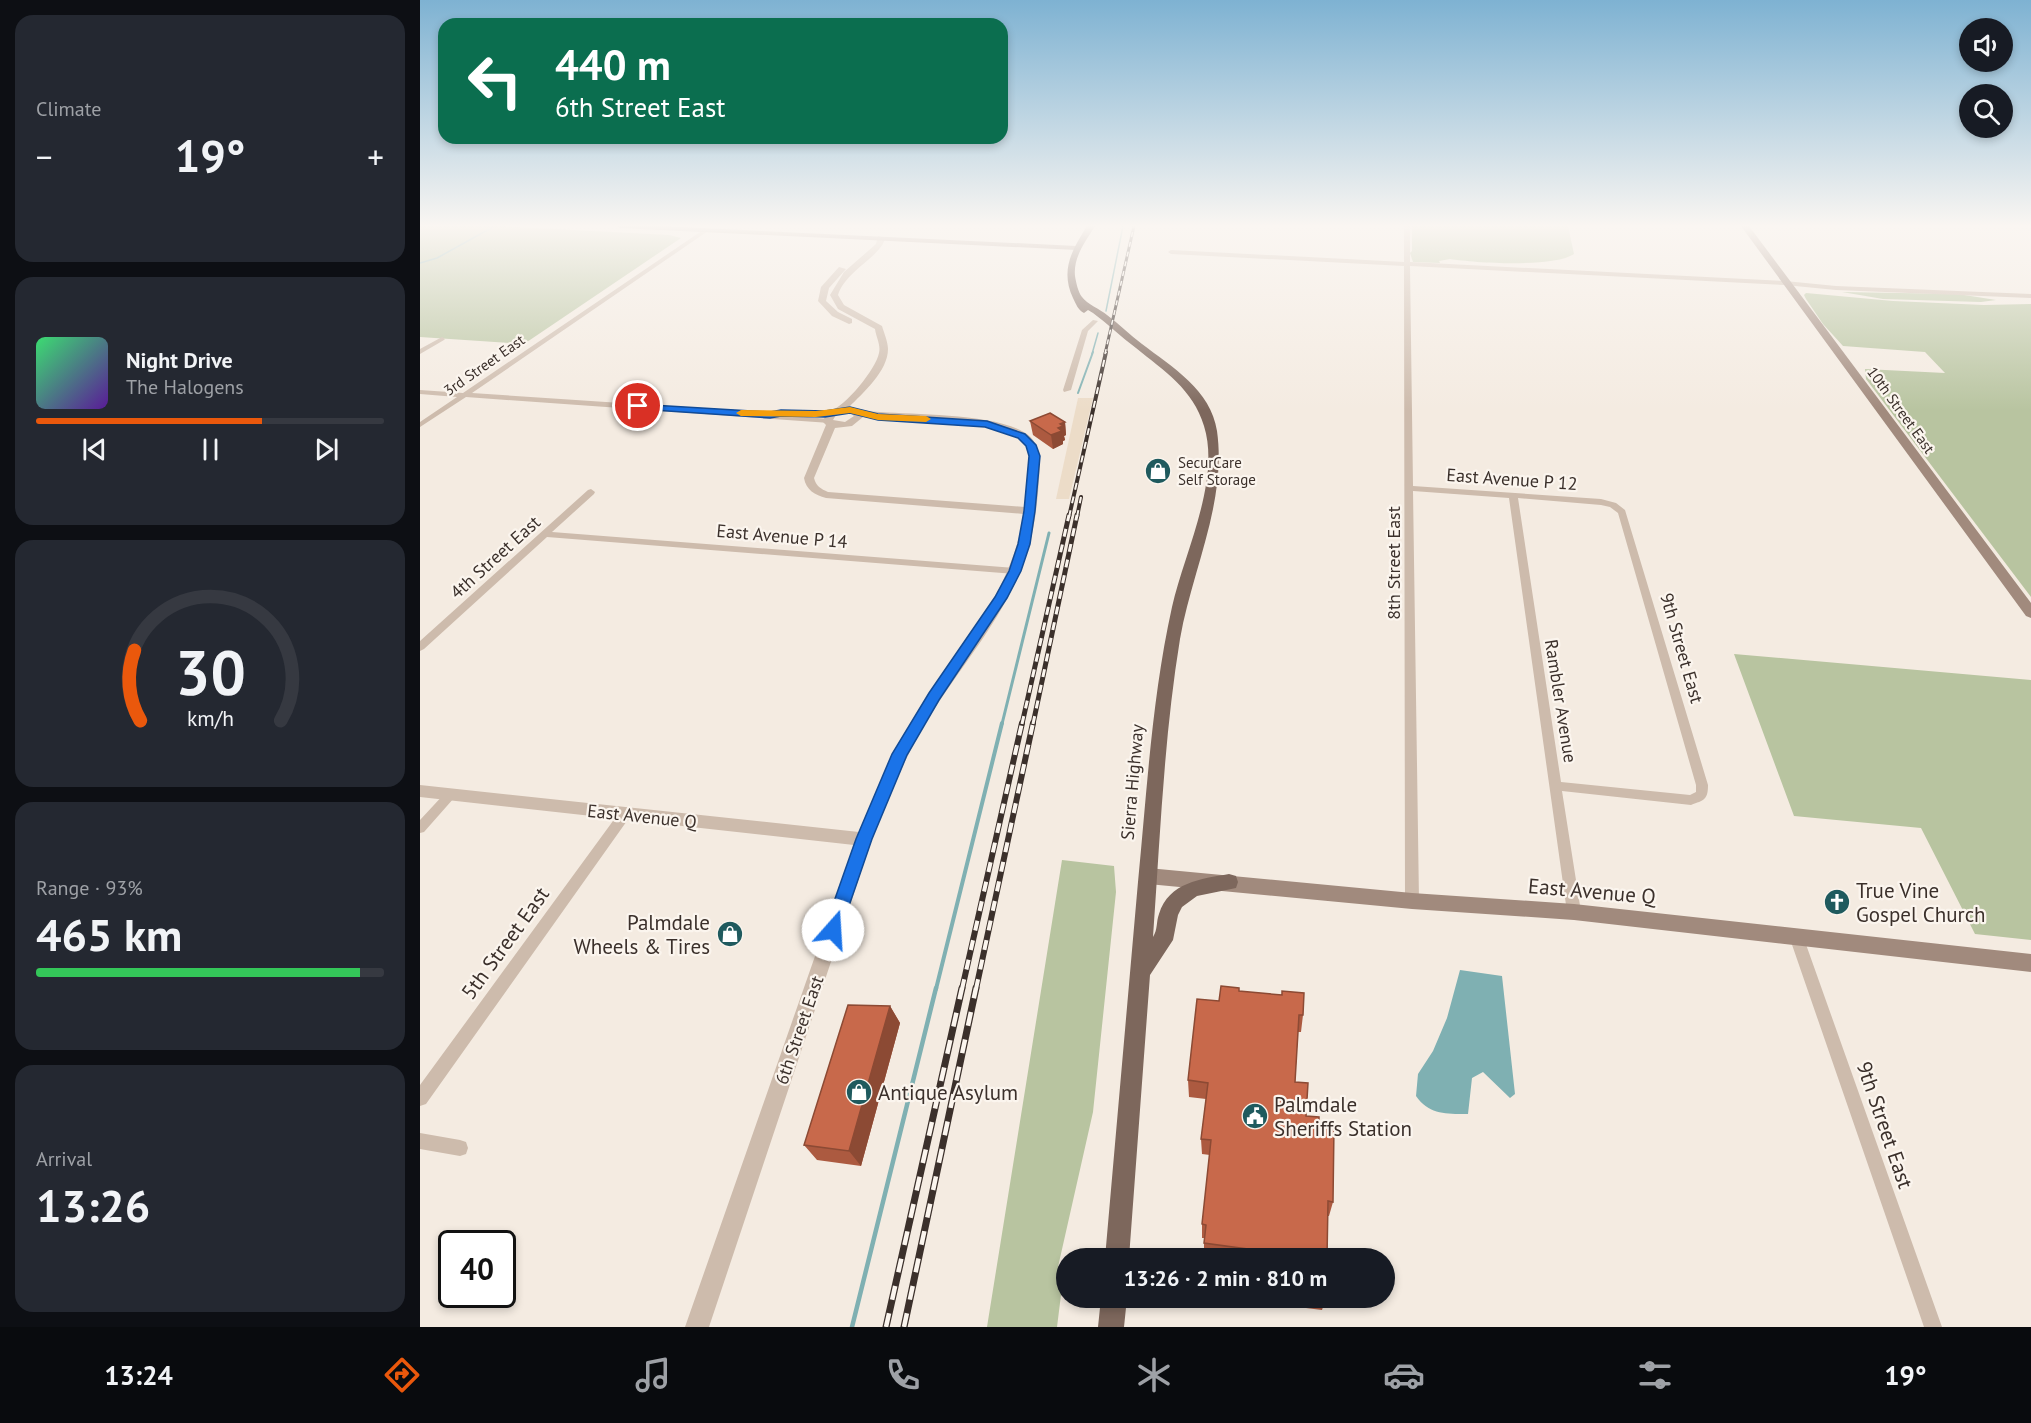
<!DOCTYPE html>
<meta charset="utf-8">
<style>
:root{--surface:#171b24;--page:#242831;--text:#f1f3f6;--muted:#9ea1a6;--line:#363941;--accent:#ea580c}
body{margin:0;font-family:"PT Sans",sans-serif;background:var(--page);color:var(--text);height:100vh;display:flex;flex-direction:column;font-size:22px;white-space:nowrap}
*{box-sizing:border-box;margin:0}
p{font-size:20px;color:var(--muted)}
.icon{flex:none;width:33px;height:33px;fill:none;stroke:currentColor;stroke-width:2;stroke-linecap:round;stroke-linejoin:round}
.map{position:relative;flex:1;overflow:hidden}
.details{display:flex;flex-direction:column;gap:15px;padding:15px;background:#0d0f14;width:420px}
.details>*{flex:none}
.banner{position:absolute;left:18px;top:18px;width:570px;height:126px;border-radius:18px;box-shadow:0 3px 9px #0003;background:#0b6e4f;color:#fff;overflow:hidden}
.buttons{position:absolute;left:1539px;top:18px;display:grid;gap:12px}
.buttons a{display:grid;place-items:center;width:54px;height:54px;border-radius:50%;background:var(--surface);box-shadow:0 3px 9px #0003;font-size:30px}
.speed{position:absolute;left:18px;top:1230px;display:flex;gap:12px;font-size:30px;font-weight:700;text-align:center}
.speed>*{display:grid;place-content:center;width:78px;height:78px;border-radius:50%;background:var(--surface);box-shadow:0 3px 9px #0003;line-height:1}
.speed .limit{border:3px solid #111;border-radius:9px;background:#fff;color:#111}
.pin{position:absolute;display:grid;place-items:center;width:51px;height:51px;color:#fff;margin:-26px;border:3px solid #fff;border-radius:50%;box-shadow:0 2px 6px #0007}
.me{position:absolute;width:66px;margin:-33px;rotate:19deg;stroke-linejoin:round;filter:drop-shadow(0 0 4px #0008)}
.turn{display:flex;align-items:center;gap:21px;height:126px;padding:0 18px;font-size:27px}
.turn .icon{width:78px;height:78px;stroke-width:2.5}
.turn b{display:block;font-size:42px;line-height:51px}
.big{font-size:45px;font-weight:700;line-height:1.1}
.details .tile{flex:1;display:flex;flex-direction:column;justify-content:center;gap:9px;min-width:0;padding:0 21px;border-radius:18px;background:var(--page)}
.details .dial{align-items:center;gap:0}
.dial svg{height:156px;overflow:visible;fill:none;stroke:var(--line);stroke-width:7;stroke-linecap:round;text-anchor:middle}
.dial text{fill:var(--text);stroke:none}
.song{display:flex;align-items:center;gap:18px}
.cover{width:72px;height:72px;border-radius:9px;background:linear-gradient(135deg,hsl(140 70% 55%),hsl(270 70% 35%))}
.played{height:6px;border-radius:3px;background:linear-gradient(90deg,var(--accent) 65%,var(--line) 65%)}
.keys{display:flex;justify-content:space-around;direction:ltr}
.heat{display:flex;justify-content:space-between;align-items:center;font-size:33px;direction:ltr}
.charge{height:9px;border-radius:4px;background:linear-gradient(90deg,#34c759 93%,var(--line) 0)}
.trip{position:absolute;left:636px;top:1248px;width:339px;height:60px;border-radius:30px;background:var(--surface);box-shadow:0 3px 9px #0003;font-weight:700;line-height:60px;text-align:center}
.dock{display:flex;height:96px;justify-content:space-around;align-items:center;background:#090b0e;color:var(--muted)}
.dock .icon{width:42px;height:42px}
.dock .active{color:var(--accent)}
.dock b{font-size:27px;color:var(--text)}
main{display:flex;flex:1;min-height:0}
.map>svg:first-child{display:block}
</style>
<main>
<section class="details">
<div class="tile"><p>Climate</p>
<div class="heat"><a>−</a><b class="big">19°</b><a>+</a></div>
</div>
<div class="tile">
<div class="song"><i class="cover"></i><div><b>Night Drive</b><p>The Halogens</p></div></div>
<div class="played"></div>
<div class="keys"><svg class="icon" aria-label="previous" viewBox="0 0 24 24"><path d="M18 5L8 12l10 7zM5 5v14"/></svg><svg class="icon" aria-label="pause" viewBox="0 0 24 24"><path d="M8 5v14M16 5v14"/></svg><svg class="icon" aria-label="next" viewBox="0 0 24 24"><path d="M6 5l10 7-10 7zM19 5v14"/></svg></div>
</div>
<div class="tile dial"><svg viewBox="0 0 100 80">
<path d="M14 69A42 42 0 1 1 86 69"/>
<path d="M14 69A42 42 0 0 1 11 33" stroke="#ea580c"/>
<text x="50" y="56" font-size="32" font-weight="700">30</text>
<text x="50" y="72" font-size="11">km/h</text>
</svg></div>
<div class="tile"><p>Range · 93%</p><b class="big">465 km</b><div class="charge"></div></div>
<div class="tile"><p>Arrival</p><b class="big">13:26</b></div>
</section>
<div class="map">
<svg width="1611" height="1327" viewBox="0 0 1611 1327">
<rect width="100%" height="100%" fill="#f4ebe1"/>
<path fill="#b8c4a0" d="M0 226H80L249 235 261 238 104 344 0 337Z
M992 226H1148L1154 254C1133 268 1056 263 1030 259L1019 261 1020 263 993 262 990 253 992 251Z
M1422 292 1538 294 1576 300 1561 302 1463 299Z
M1386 293 1473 301 1564 305 1611 304V597L1446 379 1445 369 1525 373 1505 352 1423 346 1403 324 1386 299 1384 295Z
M1314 654 1611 680V940L1555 934 1501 828 1374 816Z
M642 860 694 866 696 892 673 1112 638 1267 642 1287 637 1327H567Z"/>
<path fill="#ecdcc8" d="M658 398H673L649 499H636Z"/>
<path fill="#7fb0b2" d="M1040 970 1082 976 1095 1094 1090 1098 1063 1072 1052 1078 1048 1114C1027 1114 1009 1115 996 1096L998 1074 1013 1051 1027 1018Z"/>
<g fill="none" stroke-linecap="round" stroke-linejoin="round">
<path stroke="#7fb0b2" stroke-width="1.5" d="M0 263 17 258 73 227
M686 311 703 226
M672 354 678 333"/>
<path stroke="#7fb0b2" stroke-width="2" d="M658 393 673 352"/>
<path stroke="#7fb0b2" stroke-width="3" d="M582 724 629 533"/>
<path stroke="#7fb0b2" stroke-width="4" d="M516 989 582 723"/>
<path stroke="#7fb0b2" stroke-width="4.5" d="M432 1327 516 988"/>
<path fill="#cdbbac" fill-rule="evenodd" d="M984 226H990V262L1365 281 1416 286 1611 294V298L1416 290 1365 285 990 266 993 486 1181 499 1196 503 1205 510 1288 785C1288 800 1284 800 1271 805L1142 791 1161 912 1159 916 1154 918 1149 916 1147 912 1089 498 993 491 999 901 997 905 992 907 987 905 985 901 984 266 751 254 748 252 751 250 984 262ZM1098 498 1181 505 1190 507 1198 513 1276 785V792L1270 795 1141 782Z
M286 228 288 231 52 393 350 413 407 419H410V423L46 397 0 427V422L37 397 0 394V390L43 393Z
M673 320 678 321 668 331 651 390 644 392 643 390 662 330Z
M22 337 25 339 24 340 0 354V349Z
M171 489 175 492 174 494 132 532 595 568 600 571 595 574 127 537 4 649 0 651V641L168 490Z
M30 790 34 792 36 795 34 798 4 832 0 833V820L26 792Z
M205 809 209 810 211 814 209 818 6 1104 0 1106V1085L201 810Z
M1376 930 1381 932 1383 936 1522 1327H1504L1369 936 1371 932Z
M0 1133 40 1140 46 1142 48 1148 46 1154 40 1156 0 1149Z"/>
<path fill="#cdbbac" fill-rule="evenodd" d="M458 236 465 238C462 256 426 270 418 295L424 305 462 326C464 333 468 342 468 349 468 371 443 393 429 407 439 409 449 412 460 412 498 415 576 413 607 434 622 445 620 464 619 480 617 510 613 541 601 569 577 629 532 676 501 731 481 766 466 802 452 839L289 1327H265L434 845 0 797V785L439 832C456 789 475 748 499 709 542 641 590 597 604 514L406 498C395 495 386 490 384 478L406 425 402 421 410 411C425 407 456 369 459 353 461 345 456 337 455 329L418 309 410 295 424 272 456 244ZM430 413 434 416 425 422 413 420 416 415ZM443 417C474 420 589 419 605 444 615 460 608 489 605 507L408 492C401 489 396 486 394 478L415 428 432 426Z
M419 267 426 269 409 288 406 301 418 312 432 319V323L429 324 412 316 398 301 401 287Z"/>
<path fill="#a18a7d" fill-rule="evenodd" d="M196 226H240L657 246 661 248 657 250 200 228Z
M1321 226H1329L1611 603V618L1606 616Z
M728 868 992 893 1154 904 1611 954V972L1154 920 992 909 728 884 721 882 719 876 721 870Z"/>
<path fill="#7d675c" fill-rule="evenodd" d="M667 226H675C666 241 653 257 655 276 656 282 658 292 662 297 667 304 680 309 687 315 699 324 710 335 722 344 752 367 791 390 797 431 807 502 772 570 760 639 744 737 740 838 733 937 738 929 736 922 739 914 749 882 781 879 809 874L816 876 818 882 816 888 777 896 762 907 758 915 753 940 730 975 709 1258H685C696 1133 707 1007 718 882 727 790 732 697 752 607 764 553 801 481 784 426 773 389 744 371 716 348 701 337 688 324 673 313L668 310 664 313C658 310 656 304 653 298 640 270 652 250 667 226Z
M681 1298H707L704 1327H678Z"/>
<g stroke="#3b302b" stroke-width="3">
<path id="rail-far4" d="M685 354 714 226"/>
</g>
<g stroke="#3b302b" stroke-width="4">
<path id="rail-far3" d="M649 517 686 352
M657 517 661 497"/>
</g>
<g stroke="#3b302b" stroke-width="5">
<path id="rail-far2" d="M602 724 649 515
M613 724 657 515"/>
</g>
<g stroke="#3b302b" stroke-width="6">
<path id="rail-far1" d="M542 989 602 723
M556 989 613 723"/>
</g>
<g stroke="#3b302b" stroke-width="7">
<path id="rail" d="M466 1327 542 988
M484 1327 556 988"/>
</g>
<use href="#rail-far4" stroke="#fbf5ee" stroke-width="1.5" stroke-dasharray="5" stroke-linecap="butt"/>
<use href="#rail-far3" stroke="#fbf5ee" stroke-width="2" stroke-dasharray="7" stroke-linecap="butt"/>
<use href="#rail-far2" stroke="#fbf5ee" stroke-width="3" stroke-dasharray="8" stroke-linecap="butt"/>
<use href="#rail-far1" stroke="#fbf5ee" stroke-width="4" stroke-dasharray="10" stroke-linecap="butt"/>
<use href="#rail" stroke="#fbf5ee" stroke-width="4.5" stroke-dasharray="14" stroke-linecap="butt"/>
</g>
<path fill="#ac5a40" d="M610 421 645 422 646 435 644 436 645 440 643 441V444L633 449 613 435Z
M819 991 883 1015 881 1032H878L875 1082 886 1116 899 1124 913 1202 909 1216H908L907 1258H805L784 1256V1238H782V1224L790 1155 782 1154 781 1139 786 1099 769 1097 768 1080 799 1001Z
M470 1006 480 1023 441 1166 397 1160 384 1145Z
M839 1298H906L902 1310 838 1302Z"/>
<path fill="#8c4a34" d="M645 422 646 435 644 436 645 440 643 441V444L633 449 631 435 638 428 640 424Z
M470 1006 480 1023 441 1166 429 1151Z"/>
<path fill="#c8694b" stroke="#8c4a34" stroke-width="1.5" d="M630 413 645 422 640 424 643 426 638 428 642 431 631 435 610 421Z
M801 986 819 988V991L862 995V991L884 993 883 1015H879L875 1082 888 1083 886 1116 899 1117V1124L914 1126 913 1202 908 1201 907 1258H842V1251L784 1243 786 1225 782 1224 791 1140 781 1139 788 1083 768 1080 777 999 799 1001Z
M428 1005 470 1006 429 1151 384 1145Z"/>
<linearGradient id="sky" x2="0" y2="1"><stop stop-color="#7eb2d2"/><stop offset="0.55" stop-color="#faf6f2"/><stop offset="1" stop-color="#faf6f2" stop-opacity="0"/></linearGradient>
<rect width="1611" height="411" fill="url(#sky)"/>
<path fill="#1a73e8" stroke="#114b97" stroke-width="1.5" d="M215 404 350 412 361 410 405 411 430 407 458 414 567 421 605 434 616 445 620 456 615 511 610 544 601 571 587 598 519 700 487 755 452 839 419 935 413 938 407 935 404 930 436 839 472 754 509 693 575 597 589 571 598 544 604 511 609 456 606 446 598 438 565 427 458 420 430 413 405 417 361 416 350 418 218 409H215Z"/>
<path fill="#f59e0b" d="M430 407 458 414 506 416 511 419 506 422 458 420 430 413 396 417 321 416 316 413 321 410 396 411Z"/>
<defs>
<g id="shop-disc" transform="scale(1.35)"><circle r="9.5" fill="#1f5a5e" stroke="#fbf5ee"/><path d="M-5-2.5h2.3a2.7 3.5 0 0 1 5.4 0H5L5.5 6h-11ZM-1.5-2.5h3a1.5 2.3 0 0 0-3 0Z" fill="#fff"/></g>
<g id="church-disc" transform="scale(1.35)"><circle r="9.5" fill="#1f5a5e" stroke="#fbf5ee"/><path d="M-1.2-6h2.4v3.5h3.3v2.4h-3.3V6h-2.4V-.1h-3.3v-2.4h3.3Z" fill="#fff"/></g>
<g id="civic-disc" transform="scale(1.35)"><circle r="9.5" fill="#1f5a5e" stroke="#fbf5ee"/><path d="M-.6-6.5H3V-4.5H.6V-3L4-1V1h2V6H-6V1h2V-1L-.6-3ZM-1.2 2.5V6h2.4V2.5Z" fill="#fff"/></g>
</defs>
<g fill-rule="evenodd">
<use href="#shop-disc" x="738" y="471"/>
<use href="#church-disc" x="1417" y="902"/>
<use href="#shop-disc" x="310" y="934"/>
<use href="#shop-disc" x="439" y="1092"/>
<use href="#civic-disc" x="835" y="1116"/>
</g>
<g text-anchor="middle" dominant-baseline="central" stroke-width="4.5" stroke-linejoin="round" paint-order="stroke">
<g font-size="15" fill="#3b302b" stroke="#fbf5ee">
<text transform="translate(64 365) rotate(-35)">3rd Street East</text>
<text transform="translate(1481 410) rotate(54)">10th Street East</text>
</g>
<g font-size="15" fill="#3b302b" stroke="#fbf5ee" text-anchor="start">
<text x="758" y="462">SecurCare<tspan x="758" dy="17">Self Storage</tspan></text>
</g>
<g font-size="18" fill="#3b302b" stroke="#fbf5ee">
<text transform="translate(1092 479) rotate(4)">East Avenue P 12</text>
<text transform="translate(362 536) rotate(5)">East Avenue P 14</text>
<text transform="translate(75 557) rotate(-42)">4th Street East</text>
<text transform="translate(973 563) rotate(-90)">8th Street East</text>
<text transform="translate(1262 648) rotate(74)">9th Street East</text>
<text transform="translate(1141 701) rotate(81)">Rambler Avenue</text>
<text transform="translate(712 782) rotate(-85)">Sierra Highway</text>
<text transform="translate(222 816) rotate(6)">East Avenue Q</text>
<text transform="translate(379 1030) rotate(-71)">6th Street East</text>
</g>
<g font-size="21" fill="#3b302b" stroke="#fbf5ee" text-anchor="start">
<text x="1436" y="890">True Vine<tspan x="1436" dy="24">Gospel Church</tspan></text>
<text x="290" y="922" text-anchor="end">Palmdale<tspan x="290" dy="24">Wheels &amp; Tires</tspan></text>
<text x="458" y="1092">Antique Asylum</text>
<text x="854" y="1104">Palmdale<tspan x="854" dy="24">Sheriffs Station</tspan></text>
</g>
<g font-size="21" fill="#3b302b" stroke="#fbf5ee">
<text transform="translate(1172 891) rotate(5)">East Avenue Q</text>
<text transform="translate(85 943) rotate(-54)">5th Street East</text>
<text transform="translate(1465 1125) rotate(71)">9th Street East</text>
</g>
</g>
</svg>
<div class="buttons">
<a><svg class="icon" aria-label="sound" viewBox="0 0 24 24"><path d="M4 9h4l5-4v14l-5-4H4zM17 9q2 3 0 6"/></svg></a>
<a><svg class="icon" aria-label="search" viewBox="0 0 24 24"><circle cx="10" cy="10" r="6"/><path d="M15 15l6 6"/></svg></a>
</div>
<div class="speed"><div class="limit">40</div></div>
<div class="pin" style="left:218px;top:406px;background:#d93025"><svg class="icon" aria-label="arrive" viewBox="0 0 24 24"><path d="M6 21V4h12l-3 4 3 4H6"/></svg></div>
<svg class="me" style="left:413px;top:930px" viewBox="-20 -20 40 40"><circle r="19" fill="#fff"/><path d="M0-13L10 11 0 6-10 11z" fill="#1a73e8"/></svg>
<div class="trip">13:26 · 2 min · 810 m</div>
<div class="banner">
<div class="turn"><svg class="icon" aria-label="left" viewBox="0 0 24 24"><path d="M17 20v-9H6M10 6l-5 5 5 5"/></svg><div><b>440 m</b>6th Street East</div></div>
</div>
</div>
</main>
<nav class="dock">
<b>13:24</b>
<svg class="icon active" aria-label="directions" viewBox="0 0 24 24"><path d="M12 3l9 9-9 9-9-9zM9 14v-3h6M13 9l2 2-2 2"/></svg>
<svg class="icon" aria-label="music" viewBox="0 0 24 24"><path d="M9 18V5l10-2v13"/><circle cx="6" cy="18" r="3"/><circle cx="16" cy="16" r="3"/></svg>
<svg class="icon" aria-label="phone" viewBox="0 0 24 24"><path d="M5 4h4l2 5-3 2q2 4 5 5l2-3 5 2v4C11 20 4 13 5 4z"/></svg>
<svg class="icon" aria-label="climate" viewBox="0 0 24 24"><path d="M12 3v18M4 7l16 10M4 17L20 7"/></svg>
<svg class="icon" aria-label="car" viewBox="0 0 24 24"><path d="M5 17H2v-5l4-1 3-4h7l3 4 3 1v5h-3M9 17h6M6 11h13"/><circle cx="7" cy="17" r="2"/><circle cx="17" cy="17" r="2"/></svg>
<svg class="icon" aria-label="filters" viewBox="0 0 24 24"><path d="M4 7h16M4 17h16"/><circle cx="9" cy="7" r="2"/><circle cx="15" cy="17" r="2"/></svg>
<b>19°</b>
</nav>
